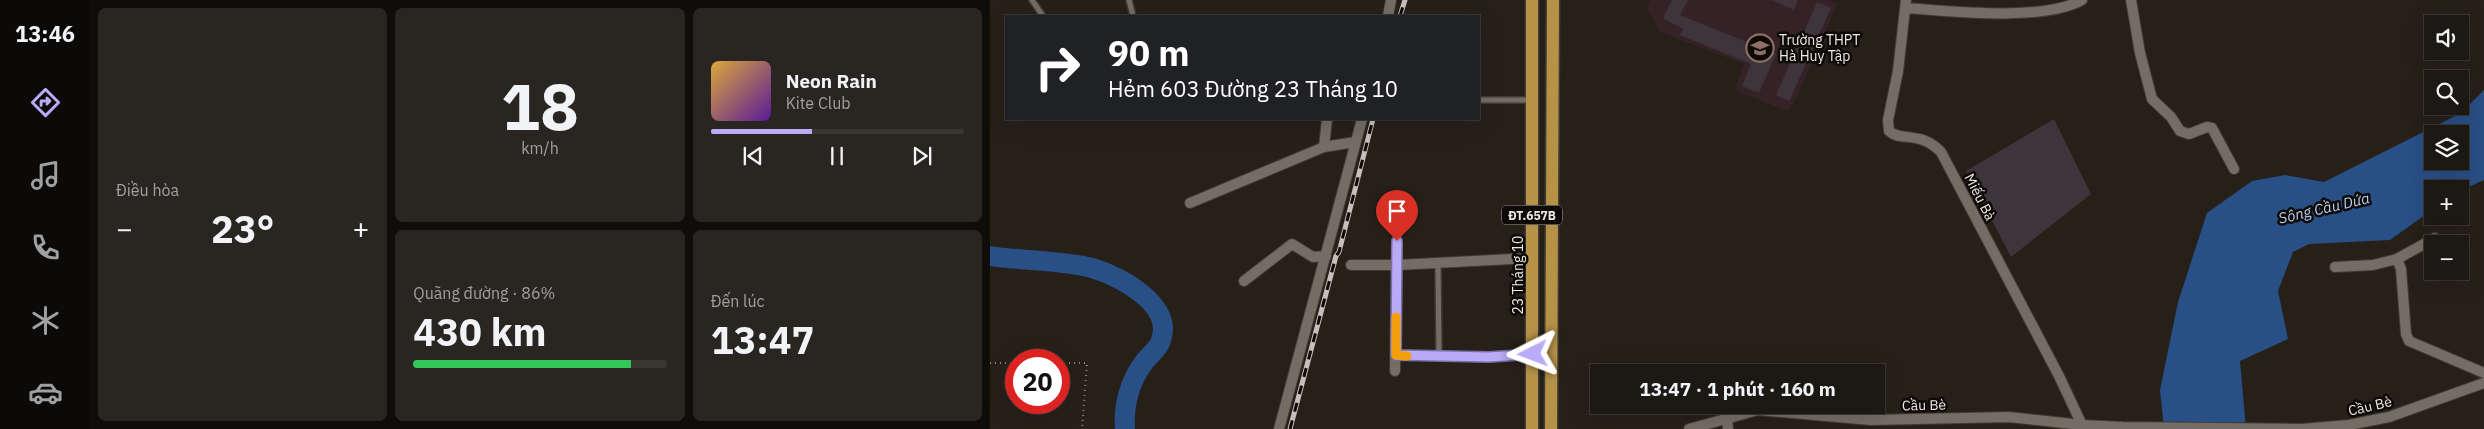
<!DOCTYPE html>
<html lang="vi">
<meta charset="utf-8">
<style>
:root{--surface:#1c1813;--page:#292521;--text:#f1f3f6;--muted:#a0a0a0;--line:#3a3733;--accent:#b9abf7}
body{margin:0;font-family:"IBM Plex Sans",sans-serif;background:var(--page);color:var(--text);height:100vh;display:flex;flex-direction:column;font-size:19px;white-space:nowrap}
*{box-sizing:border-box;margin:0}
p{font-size:16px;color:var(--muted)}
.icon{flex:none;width:28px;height:28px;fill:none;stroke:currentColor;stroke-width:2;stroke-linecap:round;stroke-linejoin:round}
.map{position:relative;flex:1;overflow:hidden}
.panel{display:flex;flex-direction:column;gap:8px;padding:8px;background:#0f0d0a;width:900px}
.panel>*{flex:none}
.top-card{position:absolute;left:15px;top:15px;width:475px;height:105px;border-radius:0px;box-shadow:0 5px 20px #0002,0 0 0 1px var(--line);background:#202124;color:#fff;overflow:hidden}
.fabs{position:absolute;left:1434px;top:15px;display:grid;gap:10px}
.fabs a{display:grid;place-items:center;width:45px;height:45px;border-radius:0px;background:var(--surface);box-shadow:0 5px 20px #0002,0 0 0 1px var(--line);font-size:25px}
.speed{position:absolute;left:15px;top:349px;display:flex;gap:10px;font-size:25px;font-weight:700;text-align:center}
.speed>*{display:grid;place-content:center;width:65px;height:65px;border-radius:50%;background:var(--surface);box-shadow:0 5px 20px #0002,0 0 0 1px var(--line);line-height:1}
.speed .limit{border:8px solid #d22;background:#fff;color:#111}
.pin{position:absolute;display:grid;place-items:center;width:42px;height:42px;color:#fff;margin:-51px -21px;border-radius:50% 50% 50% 0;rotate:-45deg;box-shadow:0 0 5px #0007}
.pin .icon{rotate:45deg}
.me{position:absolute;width:55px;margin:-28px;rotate:267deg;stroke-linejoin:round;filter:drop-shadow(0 0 4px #0008)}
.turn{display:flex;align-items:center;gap:18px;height:105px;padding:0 20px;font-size:22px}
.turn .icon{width:65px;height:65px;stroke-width:2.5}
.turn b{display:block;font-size:35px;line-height:42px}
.big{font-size:38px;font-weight:800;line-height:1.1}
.panel .tile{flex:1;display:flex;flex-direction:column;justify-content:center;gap:8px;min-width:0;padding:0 18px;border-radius:8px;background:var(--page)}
.panel .dial{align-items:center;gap:0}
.dial b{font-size:65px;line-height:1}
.song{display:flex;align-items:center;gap:15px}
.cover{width:60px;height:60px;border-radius:8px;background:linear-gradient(135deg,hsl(40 70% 55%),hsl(270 70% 35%))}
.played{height:5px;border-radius:2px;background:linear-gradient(90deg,var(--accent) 40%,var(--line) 40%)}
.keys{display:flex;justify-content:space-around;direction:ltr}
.heat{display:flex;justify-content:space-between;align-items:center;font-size:28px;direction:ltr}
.charge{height:8px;border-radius:4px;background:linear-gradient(90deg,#34c759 86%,var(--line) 0)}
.panel .tiles{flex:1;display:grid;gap:8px;grid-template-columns:repeat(3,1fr)}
.tile:first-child{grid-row:span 2}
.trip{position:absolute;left:600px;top:364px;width:295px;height:50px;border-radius:0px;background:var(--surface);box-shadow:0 5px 20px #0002,0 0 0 1px var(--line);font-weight:800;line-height:50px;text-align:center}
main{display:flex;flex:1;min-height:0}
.dock{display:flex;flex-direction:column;width:90px;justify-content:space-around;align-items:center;background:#0b0a08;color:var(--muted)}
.dock .icon{width:35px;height:35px}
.dock .selected{color:var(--accent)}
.dock b{font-size:22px;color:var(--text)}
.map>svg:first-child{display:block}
</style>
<main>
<nav class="dock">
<b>13:46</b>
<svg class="icon selected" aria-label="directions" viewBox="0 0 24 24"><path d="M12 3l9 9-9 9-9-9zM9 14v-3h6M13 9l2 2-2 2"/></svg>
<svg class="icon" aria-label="music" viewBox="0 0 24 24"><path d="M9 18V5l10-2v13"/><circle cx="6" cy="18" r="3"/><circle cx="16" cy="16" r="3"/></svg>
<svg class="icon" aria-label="phone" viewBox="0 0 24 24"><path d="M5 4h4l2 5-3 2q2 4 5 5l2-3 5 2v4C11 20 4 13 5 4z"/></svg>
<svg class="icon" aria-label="climate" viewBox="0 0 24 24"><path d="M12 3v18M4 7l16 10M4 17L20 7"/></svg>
<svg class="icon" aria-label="car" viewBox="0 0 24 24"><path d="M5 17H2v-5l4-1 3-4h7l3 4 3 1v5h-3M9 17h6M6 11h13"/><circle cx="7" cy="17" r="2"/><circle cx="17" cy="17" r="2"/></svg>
</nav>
<section class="panel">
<div class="tiles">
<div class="tile"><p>Điều hòa</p>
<div class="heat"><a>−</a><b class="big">23°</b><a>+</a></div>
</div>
<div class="tile dial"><b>18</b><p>km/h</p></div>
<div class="tile">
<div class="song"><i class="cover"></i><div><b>Neon Rain</b><p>Kite Club</p></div></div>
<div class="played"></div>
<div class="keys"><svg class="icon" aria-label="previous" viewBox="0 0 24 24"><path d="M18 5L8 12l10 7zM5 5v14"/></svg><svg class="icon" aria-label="pause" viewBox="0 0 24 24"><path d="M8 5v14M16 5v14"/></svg><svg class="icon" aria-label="next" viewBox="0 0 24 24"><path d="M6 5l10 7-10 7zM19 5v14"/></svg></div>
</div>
<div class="tile"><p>Quãng đường · 86%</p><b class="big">430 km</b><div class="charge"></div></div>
<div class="tile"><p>Đến lúc</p><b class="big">13:47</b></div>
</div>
</section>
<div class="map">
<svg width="1494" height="429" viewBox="0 0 1494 429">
<rect width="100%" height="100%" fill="#262019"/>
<path fill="#352227" d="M660 0H839L847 4 806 99 798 111 745 91 754 64 670 32 657 8Z"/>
<path fill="#294f87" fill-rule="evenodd" d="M1494 90V180L1470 191V189H1442V210L1400 240 1319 244 1303 252 1288 291 1298 339 1250 361 1256 429H1174L1170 390 1188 302 1217 213 1262 181 1295 175 1334 182 1471 113ZM1442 134H1470V161H1442Z"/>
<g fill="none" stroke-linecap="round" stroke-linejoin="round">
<path stroke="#294f87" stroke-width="20" d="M0 256C31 261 73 260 102 268 130 276 184 305 171 340 169 348 160 355 155 361 140 380 133 405 135 429"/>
</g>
<path fill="#3d353b" d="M682 0H698L690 15 786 54 769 93 752 86 761 64 690 35 693 29 673 18Z
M782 0H808L804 10Z
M827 2 841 8 799 101 786 95Z
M1064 119 1101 194 1021 257 976 171Z"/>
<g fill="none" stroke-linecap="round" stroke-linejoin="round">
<g stroke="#403b35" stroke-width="8">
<path id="service" d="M42 0 53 16
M139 0 143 16
M489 100H541
M448 264 449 357
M406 355 449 357 542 354"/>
</g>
<g stroke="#403b35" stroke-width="12">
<path id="minor" d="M916 0 908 71 898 120 899 131C910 142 930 130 951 152L1069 376 1092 425
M1141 0 1150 53 1162 99 1181 117 1190 131 1199 134 1217 127 1222 128 1244 169
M916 8C961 11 1053 22 1092 0
M398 16 401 0
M334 147 337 119
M200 203 334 147 365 142
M1407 259 1445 238
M361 265H407L543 258
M1345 267 1383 265 1407 259 1411 269 1416 334 1419 341 1494 373
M254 281 302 244 323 257 336 256
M405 371 407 241
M737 419 738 429
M289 429 372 119
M699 429 768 410 881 420 1019 417 1092 425 1133 427 1312 429 1359 425 1399 417 1494 383"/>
</g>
<g stroke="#403b35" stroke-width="15">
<path id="primary" d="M542 0V429
M561 429 563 0"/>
</g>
<path stroke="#8c8781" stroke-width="2" stroke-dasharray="1 4" stroke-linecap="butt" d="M0 363H26
M69 363H97L92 429"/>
<use href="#service" stroke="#746d64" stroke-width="5"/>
<use href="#minor" stroke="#746d64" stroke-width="10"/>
<use href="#primary" stroke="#b69247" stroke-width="12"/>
<g stroke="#c5c0bb" stroke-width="5">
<path id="rail" d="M410 16 415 0
M300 429 346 256 349 252 383 119"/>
</g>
<use href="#rail" stroke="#0d0a07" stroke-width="3" stroke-dasharray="9" stroke-linecap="butt"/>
</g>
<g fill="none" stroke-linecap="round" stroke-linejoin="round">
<g stroke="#786fa1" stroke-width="12">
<path id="route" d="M407 241 406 355 499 357 543 354"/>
</g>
<use href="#route" stroke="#b9abf7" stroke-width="9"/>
<path stroke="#f59e0b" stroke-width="9" d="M406 317V355L417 356"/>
</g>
<defs>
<g id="school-ring" transform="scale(1.4375)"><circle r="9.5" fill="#0d0a07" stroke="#8d6e63" stroke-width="1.5"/><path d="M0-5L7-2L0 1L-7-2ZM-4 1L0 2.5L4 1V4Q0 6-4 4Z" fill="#8d6e63"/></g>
</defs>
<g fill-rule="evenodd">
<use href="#school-ring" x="770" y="48"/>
</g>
<g text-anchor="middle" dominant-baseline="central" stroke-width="5" stroke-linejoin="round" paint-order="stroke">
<rect fill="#0d0a07" stroke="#aaa6a2" stroke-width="1" x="512" y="205.5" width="60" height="19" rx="4"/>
<g font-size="12" font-weight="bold" fill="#ede9e4">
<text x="542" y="215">ĐT.657B</text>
</g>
<g font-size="14" fill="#ede9e4" stroke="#0d0a07" text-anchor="start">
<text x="789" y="40">Trường THPT<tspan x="789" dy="16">Hà Huy Tập</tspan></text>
</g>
<g font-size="14" fill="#ede9e4" stroke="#0d0a07">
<text transform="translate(990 197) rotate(63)">Miếu Bà</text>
<text transform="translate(528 275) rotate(-90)">23 Tháng 10</text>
<text transform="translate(934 405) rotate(-1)">Cầu Bè</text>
<text transform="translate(1380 406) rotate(-13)">Cầu Bè</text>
</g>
<g font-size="15" font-style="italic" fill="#b7cdef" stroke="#0d0a07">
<text transform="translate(1334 208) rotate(-13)">Sông Cầu Dứa</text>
</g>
</g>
</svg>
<div class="fabs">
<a><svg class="icon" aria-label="sound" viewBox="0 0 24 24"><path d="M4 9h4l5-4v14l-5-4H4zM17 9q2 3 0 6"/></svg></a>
<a><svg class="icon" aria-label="search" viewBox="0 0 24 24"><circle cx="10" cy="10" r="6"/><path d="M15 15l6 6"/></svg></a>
<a><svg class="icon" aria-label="layers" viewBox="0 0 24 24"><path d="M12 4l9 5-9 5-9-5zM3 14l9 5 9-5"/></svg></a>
<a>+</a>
<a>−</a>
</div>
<div class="speed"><div class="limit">20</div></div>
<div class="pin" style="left:407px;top:241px;background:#d93025"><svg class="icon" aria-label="arrive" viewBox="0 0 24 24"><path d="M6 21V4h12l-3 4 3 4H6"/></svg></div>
<svg class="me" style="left:543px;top:354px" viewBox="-20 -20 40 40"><path d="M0-17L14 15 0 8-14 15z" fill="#b9abf7" stroke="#fff" stroke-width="4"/></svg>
<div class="trip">13:47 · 1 phút · 160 m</div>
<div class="top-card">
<div class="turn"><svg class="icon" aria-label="right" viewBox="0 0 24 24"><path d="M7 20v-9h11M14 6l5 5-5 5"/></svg><div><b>90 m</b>Hẻm 603 Đường 23 Tháng 10</div></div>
</div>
</div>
</main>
